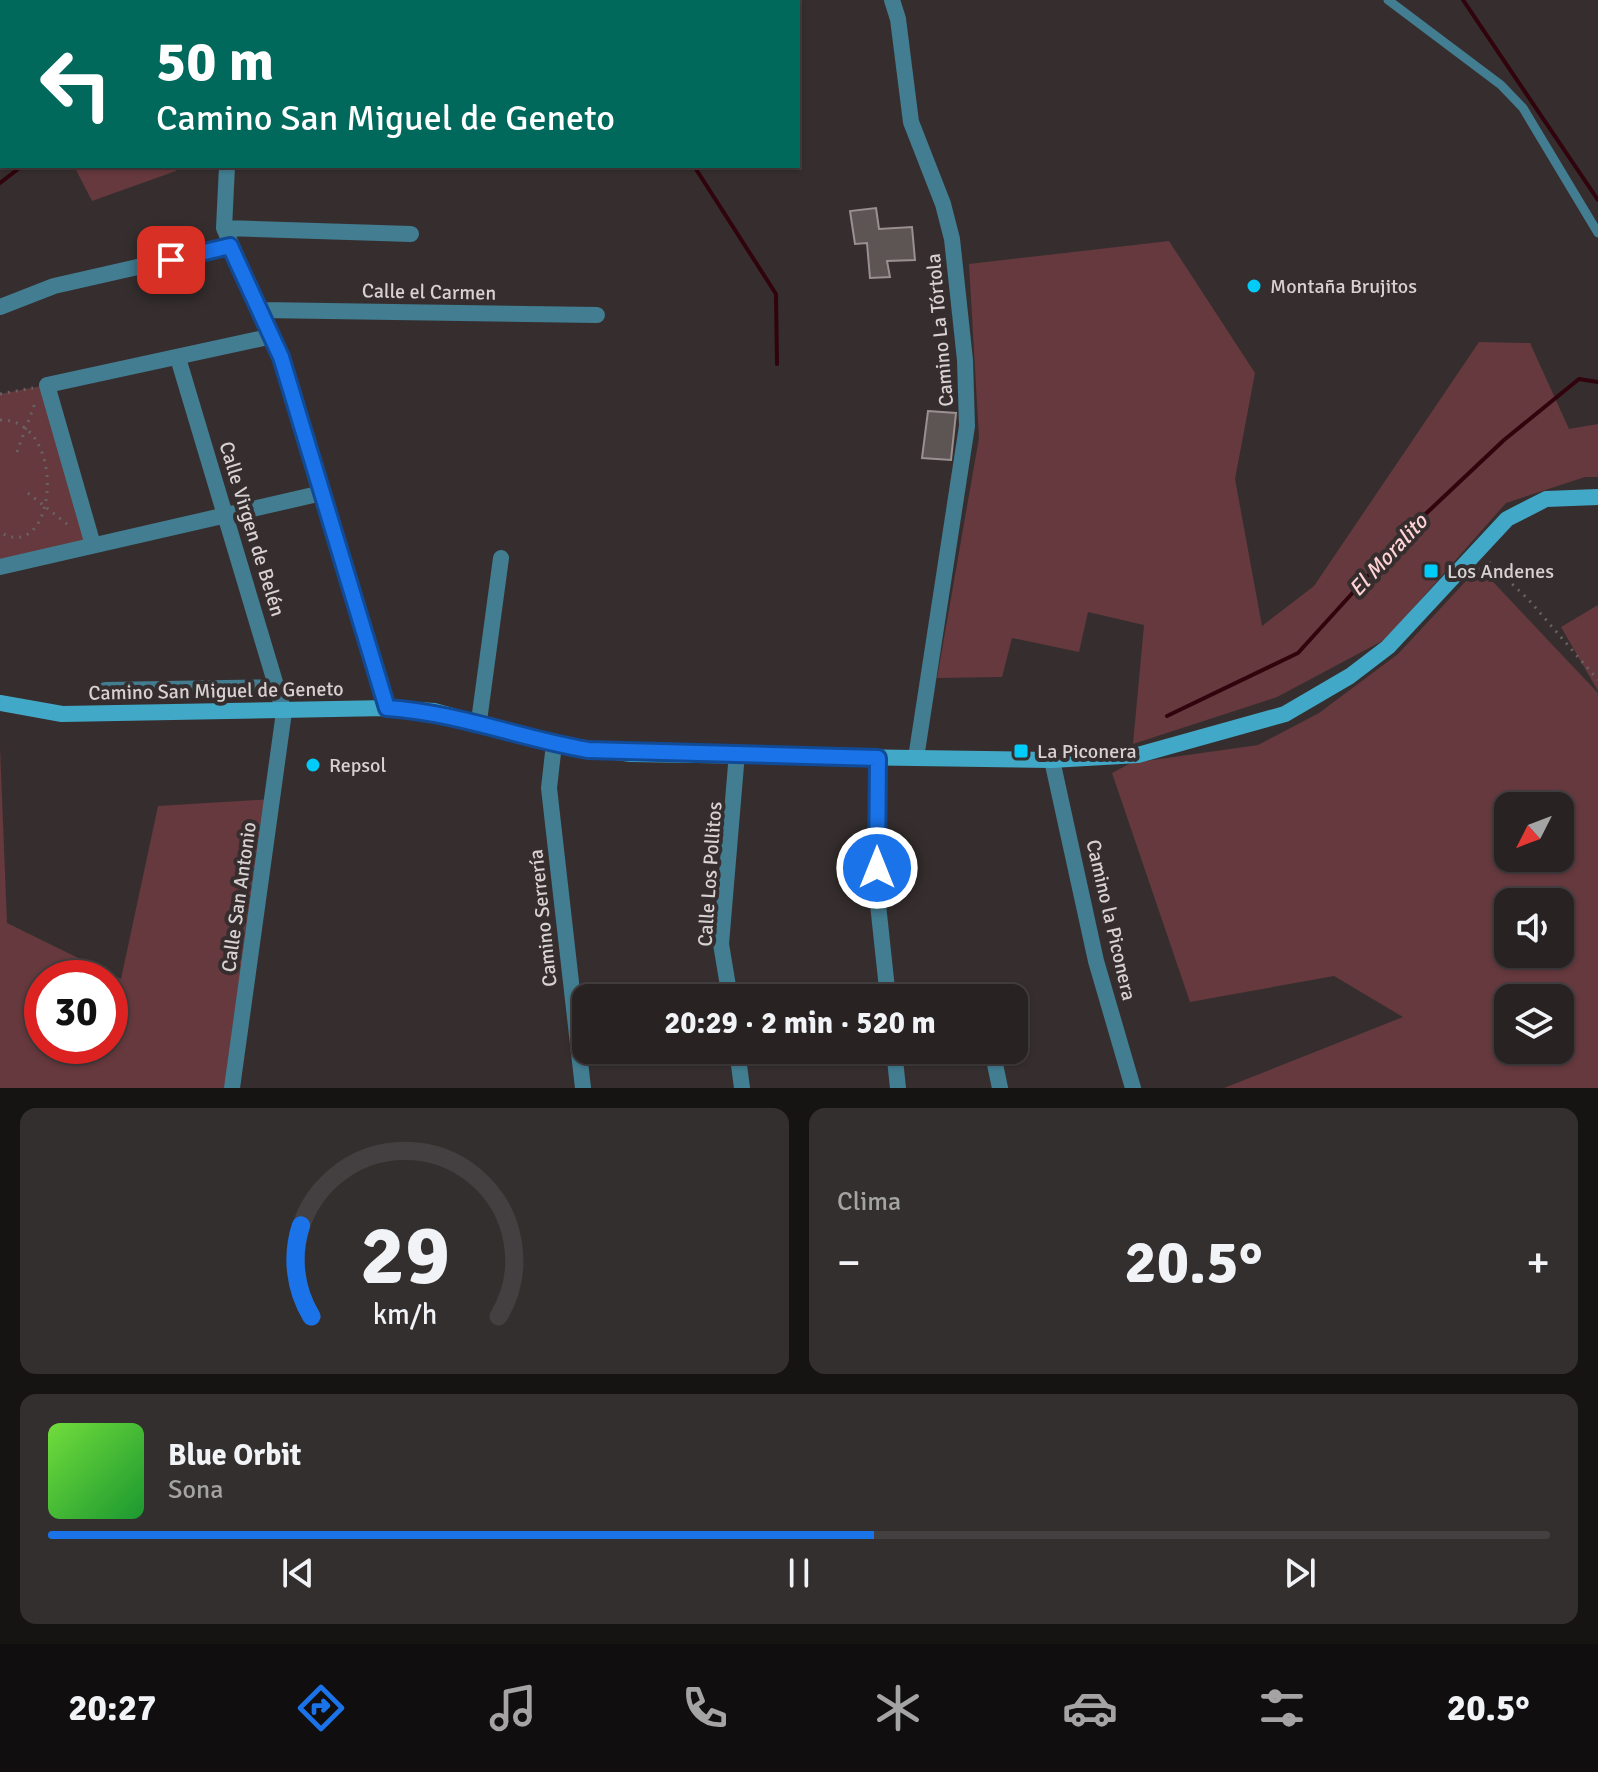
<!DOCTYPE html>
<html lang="es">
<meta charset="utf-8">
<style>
:root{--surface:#282222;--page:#342f2f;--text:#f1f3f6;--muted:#a5a4a5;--line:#443f40;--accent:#1a73e8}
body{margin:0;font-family:Signika,sans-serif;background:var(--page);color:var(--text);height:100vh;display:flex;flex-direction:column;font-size:30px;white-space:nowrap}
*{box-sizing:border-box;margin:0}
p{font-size:26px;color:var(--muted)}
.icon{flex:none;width:44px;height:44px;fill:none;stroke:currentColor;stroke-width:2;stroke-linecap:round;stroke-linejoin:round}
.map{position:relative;height:1088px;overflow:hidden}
.side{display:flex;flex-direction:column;gap:20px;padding:20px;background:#161313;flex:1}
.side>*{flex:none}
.top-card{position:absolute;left:0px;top:0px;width:800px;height:168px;box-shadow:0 2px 6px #0004,0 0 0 2px var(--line);background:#00695c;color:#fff;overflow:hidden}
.needle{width:52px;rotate:228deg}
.fabs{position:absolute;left:1494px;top:792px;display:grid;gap:16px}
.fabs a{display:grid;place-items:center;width:80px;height:80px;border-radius:16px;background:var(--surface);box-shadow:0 2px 6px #0004,0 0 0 2px var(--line);font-size:40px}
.speed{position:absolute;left:24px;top:960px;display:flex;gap:16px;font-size:40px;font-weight:700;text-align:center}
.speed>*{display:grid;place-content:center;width:104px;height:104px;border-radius:50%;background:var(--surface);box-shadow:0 2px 6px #0004,0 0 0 2px var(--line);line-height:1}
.speed .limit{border:12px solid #d22;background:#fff;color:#111}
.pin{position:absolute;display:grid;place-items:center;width:68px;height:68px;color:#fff;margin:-34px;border-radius:16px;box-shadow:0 4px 12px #0006}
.me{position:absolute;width:88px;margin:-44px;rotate:0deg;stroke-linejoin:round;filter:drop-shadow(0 0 6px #0008)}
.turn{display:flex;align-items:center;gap:28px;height:168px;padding:0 24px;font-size:36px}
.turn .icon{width:104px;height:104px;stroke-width:2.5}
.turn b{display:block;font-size:56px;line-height:68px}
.big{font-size:60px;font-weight:700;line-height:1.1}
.side .tile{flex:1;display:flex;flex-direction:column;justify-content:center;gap:12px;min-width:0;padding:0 28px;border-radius:16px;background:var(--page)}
.side .dial{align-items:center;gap:0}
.dial svg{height:208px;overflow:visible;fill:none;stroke:var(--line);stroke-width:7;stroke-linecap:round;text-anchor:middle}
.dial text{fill:var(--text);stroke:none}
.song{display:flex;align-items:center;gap:24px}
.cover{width:96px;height:96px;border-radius:12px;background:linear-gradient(135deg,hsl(100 70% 55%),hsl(130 70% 35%))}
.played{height:8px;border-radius:4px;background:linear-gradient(90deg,var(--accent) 55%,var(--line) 55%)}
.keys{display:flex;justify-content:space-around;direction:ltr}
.heat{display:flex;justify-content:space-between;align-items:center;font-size:44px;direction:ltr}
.side .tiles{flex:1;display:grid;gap:20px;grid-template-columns:1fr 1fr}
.tile:last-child{grid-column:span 2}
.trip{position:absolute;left:572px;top:984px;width:456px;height:80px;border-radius:16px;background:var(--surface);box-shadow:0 2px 6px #0004,0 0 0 2px var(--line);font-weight:700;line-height:80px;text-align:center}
.tabs{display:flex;height:128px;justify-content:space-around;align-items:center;background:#100e0e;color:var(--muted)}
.tabs .icon{width:56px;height:56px}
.tabs .current{color:var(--accent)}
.tabs b{font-size:36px;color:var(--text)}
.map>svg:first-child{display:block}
</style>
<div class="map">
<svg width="1598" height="1088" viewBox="0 0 1598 1088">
<rect width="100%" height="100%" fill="#362e2e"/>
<path fill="#65393d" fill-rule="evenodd" d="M0 0H194L2 2V28Z
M74 166H180L176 171 92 201Z
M1169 241 1255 373 1235 479 1262 626 1314 586 1479 342 1530 343 1569 429 1598 424V477H1585L1506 503 1386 639 1277 697 1133 744 1144 625 1088 612 1079 652 1012 638 1002 677 937 678 979 438 969 264Z
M47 385 93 545 0 567V394Z
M1479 567 1598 693V1088H1224L1403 1017 1334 976 1190 1002 1112 773 1131 763 1258 745 1319 713 1398 654ZM1508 806H1560V858H1508ZM1508 902H1560V954H1508ZM1508 998H1560V1050H1508Z
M1598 605V691L1561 627Z
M0 747 7 923 121 979 158 806 273 799 232 1088H0ZM42 978H110V1046H42Z"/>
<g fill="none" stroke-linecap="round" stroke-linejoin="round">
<path stroke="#31030c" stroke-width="4" d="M648 0V2
M1463 0 1598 200
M182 2V0
M694 166 776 294 777 364
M0 183 22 166
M1167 716 1298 653 1416 523 1504 440 1579 379 1598 382"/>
</g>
<path fill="#5d5454" stroke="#9a9091" stroke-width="2" d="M876 208 879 229 912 227 915 260 887 261 890 277 870 278 867 243 855 244 850 211Z
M928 411 956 413 951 460 922 458Z"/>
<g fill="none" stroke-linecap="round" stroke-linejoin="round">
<path stroke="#696262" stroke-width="3" stroke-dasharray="2 6" stroke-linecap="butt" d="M478 0V2
M596 0 599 2
M611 0V2
M0 394 33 388
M0 420C69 419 57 567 0 532
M17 452 35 403
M28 493 72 528
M1489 562 1528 599 1598 680"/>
<path stroke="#427d91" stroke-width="9" d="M1388 0 1501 85 1523 108 1598 233"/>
<path stroke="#427d91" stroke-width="16" d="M892 0 898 19 911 122 943 204 952 239 965 360 967 426 916 758
M274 2 275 0
M227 166 224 228 281 357 387 708
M224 228 411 234
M0 307 54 286 230 246
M261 310 597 315
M178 358 284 712 232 1088
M93 545 47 385 273 336
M0 567 322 493
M105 690 279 687
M479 721 501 558
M554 744 549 788 583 1088
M878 758 877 895 888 998
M1052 760 1096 961 1133 1088
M888 994 980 993 981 998
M730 998 721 944 737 753
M737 1050 742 1088
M894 1050 898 1088
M992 1050 1000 1088"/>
<path stroke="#42a8c7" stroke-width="16" d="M0 703 62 714 387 708 434 711 554 744 631 754 1052 760 1138 755 1285 714 1350 676 1388 647 1507 519 1546 499 1598 497"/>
</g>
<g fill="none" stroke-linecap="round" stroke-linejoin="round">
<g stroke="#114b97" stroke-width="20">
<path id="route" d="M171 260 230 246 281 357 387 708C460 713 518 738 588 750L878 758 877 868"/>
</g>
<use href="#route" stroke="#1a73e8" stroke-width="14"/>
</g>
<g fill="#00cbf9" stroke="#362e2e" stroke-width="3">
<circle cx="1254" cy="286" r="8"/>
<rect x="1423" y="563" width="16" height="16" rx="4"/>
<rect x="1013" y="743" width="16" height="16" rx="4"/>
<circle cx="313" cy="765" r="8"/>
</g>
<g text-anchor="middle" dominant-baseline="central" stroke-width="8" stroke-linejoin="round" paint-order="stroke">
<g font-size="20" fill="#d7d1d1" stroke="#362e2e" text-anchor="start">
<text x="1270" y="286">Montaña Brujitos</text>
<text x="1447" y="571">Los Andenes</text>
<text x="1037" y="751">La Piconera</text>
<text x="329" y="765">Repsol</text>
</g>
<g font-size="20" fill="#d7d1d1" stroke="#362e2e">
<text transform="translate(429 292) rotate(1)">Calle el Carmen</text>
<text transform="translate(940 330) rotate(-95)">Camino La Tórtola</text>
<text transform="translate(252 529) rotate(73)">Calle Virgen de Belén</text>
<text transform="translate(216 691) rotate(-1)">Camino San Miguel de Geneto</text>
<text transform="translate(710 874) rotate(-86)">Calle Los Pollitos</text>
<text transform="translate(239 897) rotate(-82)">Calle San Antonio</text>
<text transform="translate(543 918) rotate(-96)">Camino Serrería</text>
<text transform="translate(1111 920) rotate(77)">Camino la Piconera</text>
</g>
<g font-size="22" font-style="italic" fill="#ffd3d5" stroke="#362e2e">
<text transform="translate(1388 555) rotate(-47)">El Moralito</text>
</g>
</g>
</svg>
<div class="fabs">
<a><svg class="needle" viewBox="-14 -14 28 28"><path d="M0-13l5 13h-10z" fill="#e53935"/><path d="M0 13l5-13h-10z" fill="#a5a4a5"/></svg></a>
<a><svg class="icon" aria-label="sound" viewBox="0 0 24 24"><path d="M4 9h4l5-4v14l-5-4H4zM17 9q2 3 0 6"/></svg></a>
<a><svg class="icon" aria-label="layers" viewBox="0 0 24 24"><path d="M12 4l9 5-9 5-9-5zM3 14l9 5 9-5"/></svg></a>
</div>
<div class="speed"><div class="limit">30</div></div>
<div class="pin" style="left:171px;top:260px;background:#d93025"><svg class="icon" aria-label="arrive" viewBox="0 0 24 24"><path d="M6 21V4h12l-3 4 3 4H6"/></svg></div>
<svg class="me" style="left:877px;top:868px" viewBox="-20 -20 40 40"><circle r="17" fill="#1a73e8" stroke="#fff" stroke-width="3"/><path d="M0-11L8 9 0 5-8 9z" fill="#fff"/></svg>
<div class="trip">20:29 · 2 min · 520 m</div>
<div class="top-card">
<div class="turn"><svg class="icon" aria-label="left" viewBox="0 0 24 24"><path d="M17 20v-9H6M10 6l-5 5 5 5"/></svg><div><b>50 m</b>Camino San Miguel de Geneto</div></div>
</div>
</div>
<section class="side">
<div class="tiles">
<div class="tile dial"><svg viewBox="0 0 100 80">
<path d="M14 69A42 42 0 1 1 86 69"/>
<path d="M14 69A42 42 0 0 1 10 34" stroke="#1a73e8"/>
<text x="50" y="56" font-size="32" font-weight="700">29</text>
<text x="50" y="72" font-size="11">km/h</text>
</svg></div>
<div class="tile"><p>Clima</p>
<div class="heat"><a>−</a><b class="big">20.5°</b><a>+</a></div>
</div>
<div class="tile">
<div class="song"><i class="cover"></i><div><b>Blue Orbit</b><p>Sona</p></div></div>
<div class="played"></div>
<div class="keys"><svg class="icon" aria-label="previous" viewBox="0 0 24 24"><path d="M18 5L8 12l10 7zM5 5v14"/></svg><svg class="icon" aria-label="pause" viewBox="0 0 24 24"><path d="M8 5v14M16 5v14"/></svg><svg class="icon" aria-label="next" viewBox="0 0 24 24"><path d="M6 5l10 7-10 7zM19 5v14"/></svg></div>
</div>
</div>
</section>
<nav class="tabs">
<b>20:27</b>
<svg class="icon current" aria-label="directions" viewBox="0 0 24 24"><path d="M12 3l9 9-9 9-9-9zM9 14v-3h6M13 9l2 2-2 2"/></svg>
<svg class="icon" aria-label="music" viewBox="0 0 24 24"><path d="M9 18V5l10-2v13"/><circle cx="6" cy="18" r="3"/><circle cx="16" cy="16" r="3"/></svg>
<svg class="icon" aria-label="phone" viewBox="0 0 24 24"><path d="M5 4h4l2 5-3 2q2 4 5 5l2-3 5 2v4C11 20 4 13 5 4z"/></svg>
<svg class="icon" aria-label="climate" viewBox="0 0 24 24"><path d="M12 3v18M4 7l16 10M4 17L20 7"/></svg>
<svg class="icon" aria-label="car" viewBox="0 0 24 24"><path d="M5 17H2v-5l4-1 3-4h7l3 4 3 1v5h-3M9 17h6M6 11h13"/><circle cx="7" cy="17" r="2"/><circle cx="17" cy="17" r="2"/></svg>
<svg class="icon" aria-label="filters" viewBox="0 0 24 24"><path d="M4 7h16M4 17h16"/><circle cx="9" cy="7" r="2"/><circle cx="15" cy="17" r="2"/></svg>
<b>20.5°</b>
</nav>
